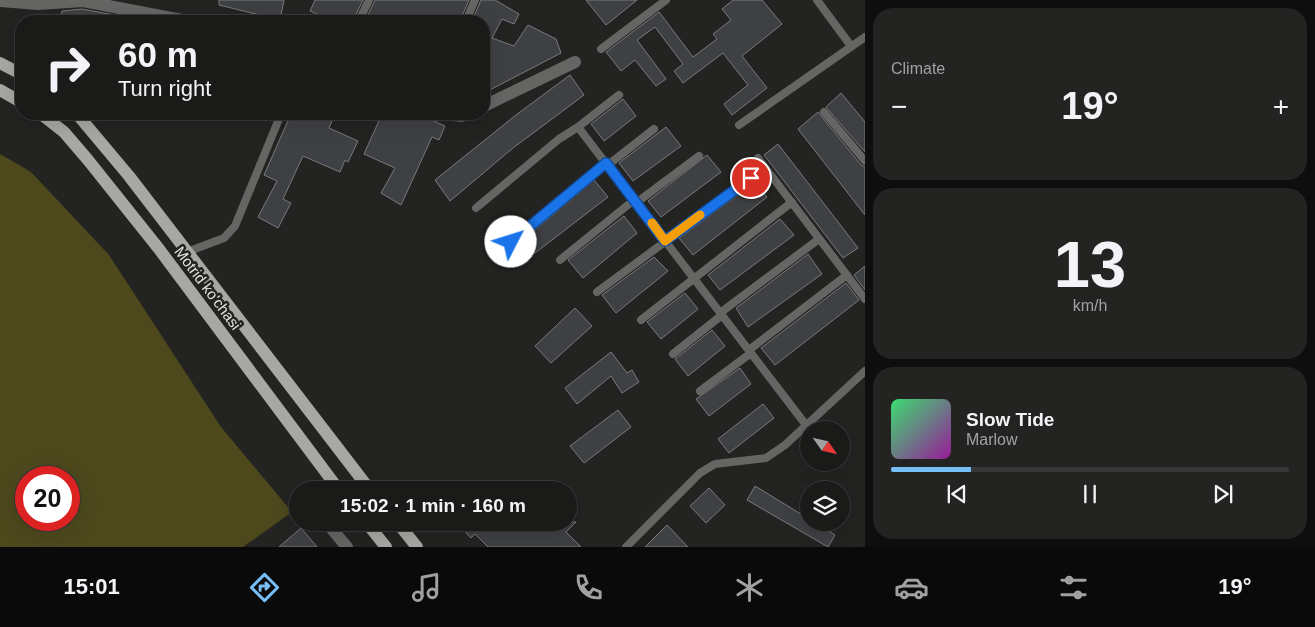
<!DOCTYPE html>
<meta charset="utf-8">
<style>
:root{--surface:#1a1a19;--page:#232322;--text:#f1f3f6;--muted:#9fa1a2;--line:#383838;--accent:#78bff8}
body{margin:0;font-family:Arial,sans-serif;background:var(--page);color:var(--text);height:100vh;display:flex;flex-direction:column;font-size:19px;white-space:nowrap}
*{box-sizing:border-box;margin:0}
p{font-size:16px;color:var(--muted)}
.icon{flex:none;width:28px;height:28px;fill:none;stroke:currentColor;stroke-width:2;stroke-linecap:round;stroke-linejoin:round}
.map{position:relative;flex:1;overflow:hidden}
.side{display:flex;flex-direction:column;gap:8px;padding:8px;background:#0e0e0e;width:450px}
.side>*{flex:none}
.guide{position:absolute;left:15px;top:15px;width:475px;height:105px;border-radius:20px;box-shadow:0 5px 20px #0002,0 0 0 1px var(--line);background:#1a1a19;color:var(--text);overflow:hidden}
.needle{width:32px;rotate:124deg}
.fabs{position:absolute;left:800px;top:421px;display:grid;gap:10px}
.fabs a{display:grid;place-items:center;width:50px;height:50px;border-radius:50%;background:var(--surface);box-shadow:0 5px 20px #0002,0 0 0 1px var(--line);font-size:25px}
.speed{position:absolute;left:15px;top:466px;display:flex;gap:10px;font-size:25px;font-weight:700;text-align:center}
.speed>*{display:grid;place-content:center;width:65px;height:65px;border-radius:50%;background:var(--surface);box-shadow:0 5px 20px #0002,0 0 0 1px var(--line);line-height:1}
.speed .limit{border:8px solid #d22;background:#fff;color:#111}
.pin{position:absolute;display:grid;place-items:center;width:42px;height:42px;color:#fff;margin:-21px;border:2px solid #fff;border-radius:50%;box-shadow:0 1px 5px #0007}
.me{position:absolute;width:55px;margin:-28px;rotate:50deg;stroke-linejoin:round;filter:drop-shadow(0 0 4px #0008)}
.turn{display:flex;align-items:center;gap:18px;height:105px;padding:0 20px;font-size:22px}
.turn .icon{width:65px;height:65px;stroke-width:2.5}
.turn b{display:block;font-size:35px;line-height:42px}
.big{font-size:38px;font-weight:600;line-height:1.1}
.side .card{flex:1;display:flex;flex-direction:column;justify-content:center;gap:8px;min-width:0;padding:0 18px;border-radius:20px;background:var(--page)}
.side .dial{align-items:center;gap:0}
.dial b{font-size:65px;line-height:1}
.song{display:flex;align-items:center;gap:15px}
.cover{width:60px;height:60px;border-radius:8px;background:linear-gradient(135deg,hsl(140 70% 55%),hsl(300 70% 35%))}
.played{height:5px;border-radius:2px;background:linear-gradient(90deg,var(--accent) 20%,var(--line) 20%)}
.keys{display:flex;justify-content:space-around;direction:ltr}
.heat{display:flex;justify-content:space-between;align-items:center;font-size:28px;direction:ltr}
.trip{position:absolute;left:289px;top:481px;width:288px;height:50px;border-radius:25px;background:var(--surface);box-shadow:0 5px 20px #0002,0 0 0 1px var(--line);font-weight:600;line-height:50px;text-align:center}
.tabs{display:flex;height:80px;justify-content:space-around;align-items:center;background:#0a0a0a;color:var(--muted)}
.tabs .icon{width:35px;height:35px}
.tabs .current{color:var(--accent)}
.tabs b{font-size:22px;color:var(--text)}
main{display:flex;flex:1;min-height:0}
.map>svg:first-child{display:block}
</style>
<main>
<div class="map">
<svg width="865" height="547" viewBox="0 0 865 547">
<rect width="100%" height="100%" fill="#232321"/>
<path fill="#4d491d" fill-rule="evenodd" d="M0 154 31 172 109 255 221 427 292 512 243 547H0ZM26 478H69V520H26Z"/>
<path fill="#3e4043" stroke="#787b7d" d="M219 0H284L280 20 219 5Z
M315 0H363L353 21H325L326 18 310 11Z
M375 0H469L460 21H365Z
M481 0H495L519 14 514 24 502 19 492 38 514 46 528 25 556 39 561 53 484 93V21H472Z
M586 0H637L606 25Z
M733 0H762L782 24 742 56 767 88 732 115 724 104 748 85 723 53 683 83 674 71 683 64 655 27 637 40 666 79 656 86 635 60 621 71 606 52 659 12 693 57 717 39 713 34 731 20 722 9Z
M82 9 120 16V21H60L62 11Z
M570 75 584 95 513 148 450 201 435 180 516 115Z
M841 93 865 122V152L826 107Z
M623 99 636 116 604 141 591 124Z
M818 112 861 165 865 167V215L798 129Z
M291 114H335L329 128 358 141 348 162 345 160 340 172 303 156 283 199 291 203 278 228 258 217 277 181 264 175Z
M382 114H418L445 126 439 140 432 137 401 205 381 193 395 168 364 154Z
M666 127 681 146 633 181 619 163Z
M778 144 858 248 843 258 764 155Z
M707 155 721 172 661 217 648 201Z
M594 180 608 197 535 253 524 239Z
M755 182 767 197 693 255 679 238Z
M624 216 637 233 583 278 568 260Z
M780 219 794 235 720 290 708 275Z
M808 254 822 274 748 327 736 308Z
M654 257 668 271 616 313 602 295Z
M865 266V290L854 275Z
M846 283 859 300 775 365 761 348Z
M685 293 698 309 661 339 647 322Z
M575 308 592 326 551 363 535 346Z
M712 330 725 346 688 376 675 359Z
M611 352 627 373 632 370 639 382 622 393 611 376 577 404 565 388Z
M740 368 751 384 709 416 696 399Z
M763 404 774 418 729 453 718 439Z
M618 410 631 427 584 463 570 446Z
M755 486 809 519V522H815L835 535 828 547 747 500Z
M709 488 725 505 706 523 690 506Z
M456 522H576L566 532 581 547H488L475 534 471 538Z
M667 525 688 547H645Z
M301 528 317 547H279Z"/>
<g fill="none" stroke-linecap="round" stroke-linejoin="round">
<path stroke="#656564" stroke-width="8" d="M817 0 851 46
M359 21 369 0
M466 21 475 0
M601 49 666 0
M619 95 578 127 806 425
M824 112 865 161
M739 125 865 37
M758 158 865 299
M608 165 654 129
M636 203 699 156
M476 208 559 139 578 127
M511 242 605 163
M187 252 224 238 235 226 281 114
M560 260 634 200
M597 292 765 168
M720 313 819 239
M641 320 792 202
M749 350 847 275
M673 354 722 315
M700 391 751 353
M626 547 700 473 715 464 766 458 785 445 865 371"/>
<path stroke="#656564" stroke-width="12" d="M0 1 38 4 83 1 187 21
M484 106 575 62
M445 114 462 116 467 114
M326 522 347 547"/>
<path stroke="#a7a7a4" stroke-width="12" d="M0 63 21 74
M0 90 21 102
M41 114 64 132 88 160 159 249 339 490
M77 114 129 176 370 490
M366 522 386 547
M397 522 417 547"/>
</g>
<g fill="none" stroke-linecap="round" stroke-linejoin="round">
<g stroke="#114b97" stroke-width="12">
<path id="route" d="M511 242 606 163 665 241 751 178"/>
</g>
<use href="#route" stroke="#1a73e8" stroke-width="9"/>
<path stroke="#f59e0b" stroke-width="9" d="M652 223 665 241 700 215"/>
</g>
<g text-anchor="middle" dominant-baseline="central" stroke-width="5" stroke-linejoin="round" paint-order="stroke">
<g font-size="15" fill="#e2e2e0" stroke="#232321">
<text transform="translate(208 288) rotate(53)">Motrid ko'chasi</text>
</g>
</g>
</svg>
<div class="fabs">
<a><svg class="needle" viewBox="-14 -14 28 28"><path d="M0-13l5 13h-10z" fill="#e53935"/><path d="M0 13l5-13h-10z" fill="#9fa1a2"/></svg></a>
<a><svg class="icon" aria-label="layers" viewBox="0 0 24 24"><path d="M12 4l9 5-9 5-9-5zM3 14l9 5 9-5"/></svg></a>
</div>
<div class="speed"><div class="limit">20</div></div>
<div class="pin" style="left:751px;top:178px;background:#d93025"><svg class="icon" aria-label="arrive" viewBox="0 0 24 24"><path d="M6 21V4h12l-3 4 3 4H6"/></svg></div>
<svg class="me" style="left:511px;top:242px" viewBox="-20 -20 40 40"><circle r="19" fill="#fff"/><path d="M0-13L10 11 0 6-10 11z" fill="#1a73e8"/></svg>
<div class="trip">15:02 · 1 min · 160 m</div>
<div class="guide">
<div class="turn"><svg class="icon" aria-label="right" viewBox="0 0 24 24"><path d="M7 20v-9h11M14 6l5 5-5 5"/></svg><div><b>60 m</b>Turn right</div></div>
</div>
</div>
<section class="side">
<div class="card"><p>Climate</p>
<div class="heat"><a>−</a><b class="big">19°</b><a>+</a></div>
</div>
<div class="card dial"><b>13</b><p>km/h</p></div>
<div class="card">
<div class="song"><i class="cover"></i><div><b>Slow Tide</b><p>Marlow</p></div></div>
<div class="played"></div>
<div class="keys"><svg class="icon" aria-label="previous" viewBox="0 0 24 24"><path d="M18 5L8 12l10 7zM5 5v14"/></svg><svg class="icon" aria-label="pause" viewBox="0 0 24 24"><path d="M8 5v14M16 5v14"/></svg><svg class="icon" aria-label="next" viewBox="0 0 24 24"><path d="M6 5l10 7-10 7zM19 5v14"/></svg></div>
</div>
</section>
</main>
<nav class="tabs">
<b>15:01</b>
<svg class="icon current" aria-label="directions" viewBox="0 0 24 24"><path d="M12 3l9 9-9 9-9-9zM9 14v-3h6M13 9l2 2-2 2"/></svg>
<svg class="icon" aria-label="music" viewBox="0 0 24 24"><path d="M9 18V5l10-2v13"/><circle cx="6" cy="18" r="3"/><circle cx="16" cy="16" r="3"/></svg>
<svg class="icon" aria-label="phone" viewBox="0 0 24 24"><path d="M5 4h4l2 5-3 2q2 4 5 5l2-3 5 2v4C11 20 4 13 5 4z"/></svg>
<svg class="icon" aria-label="climate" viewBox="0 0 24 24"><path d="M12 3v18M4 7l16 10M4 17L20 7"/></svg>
<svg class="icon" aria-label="car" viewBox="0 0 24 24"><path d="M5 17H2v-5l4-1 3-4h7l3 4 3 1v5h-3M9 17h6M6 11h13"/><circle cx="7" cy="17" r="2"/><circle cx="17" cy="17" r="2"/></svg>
<svg class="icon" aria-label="filters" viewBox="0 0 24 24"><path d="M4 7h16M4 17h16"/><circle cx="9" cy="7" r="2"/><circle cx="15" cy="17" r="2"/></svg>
<b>19°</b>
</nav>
